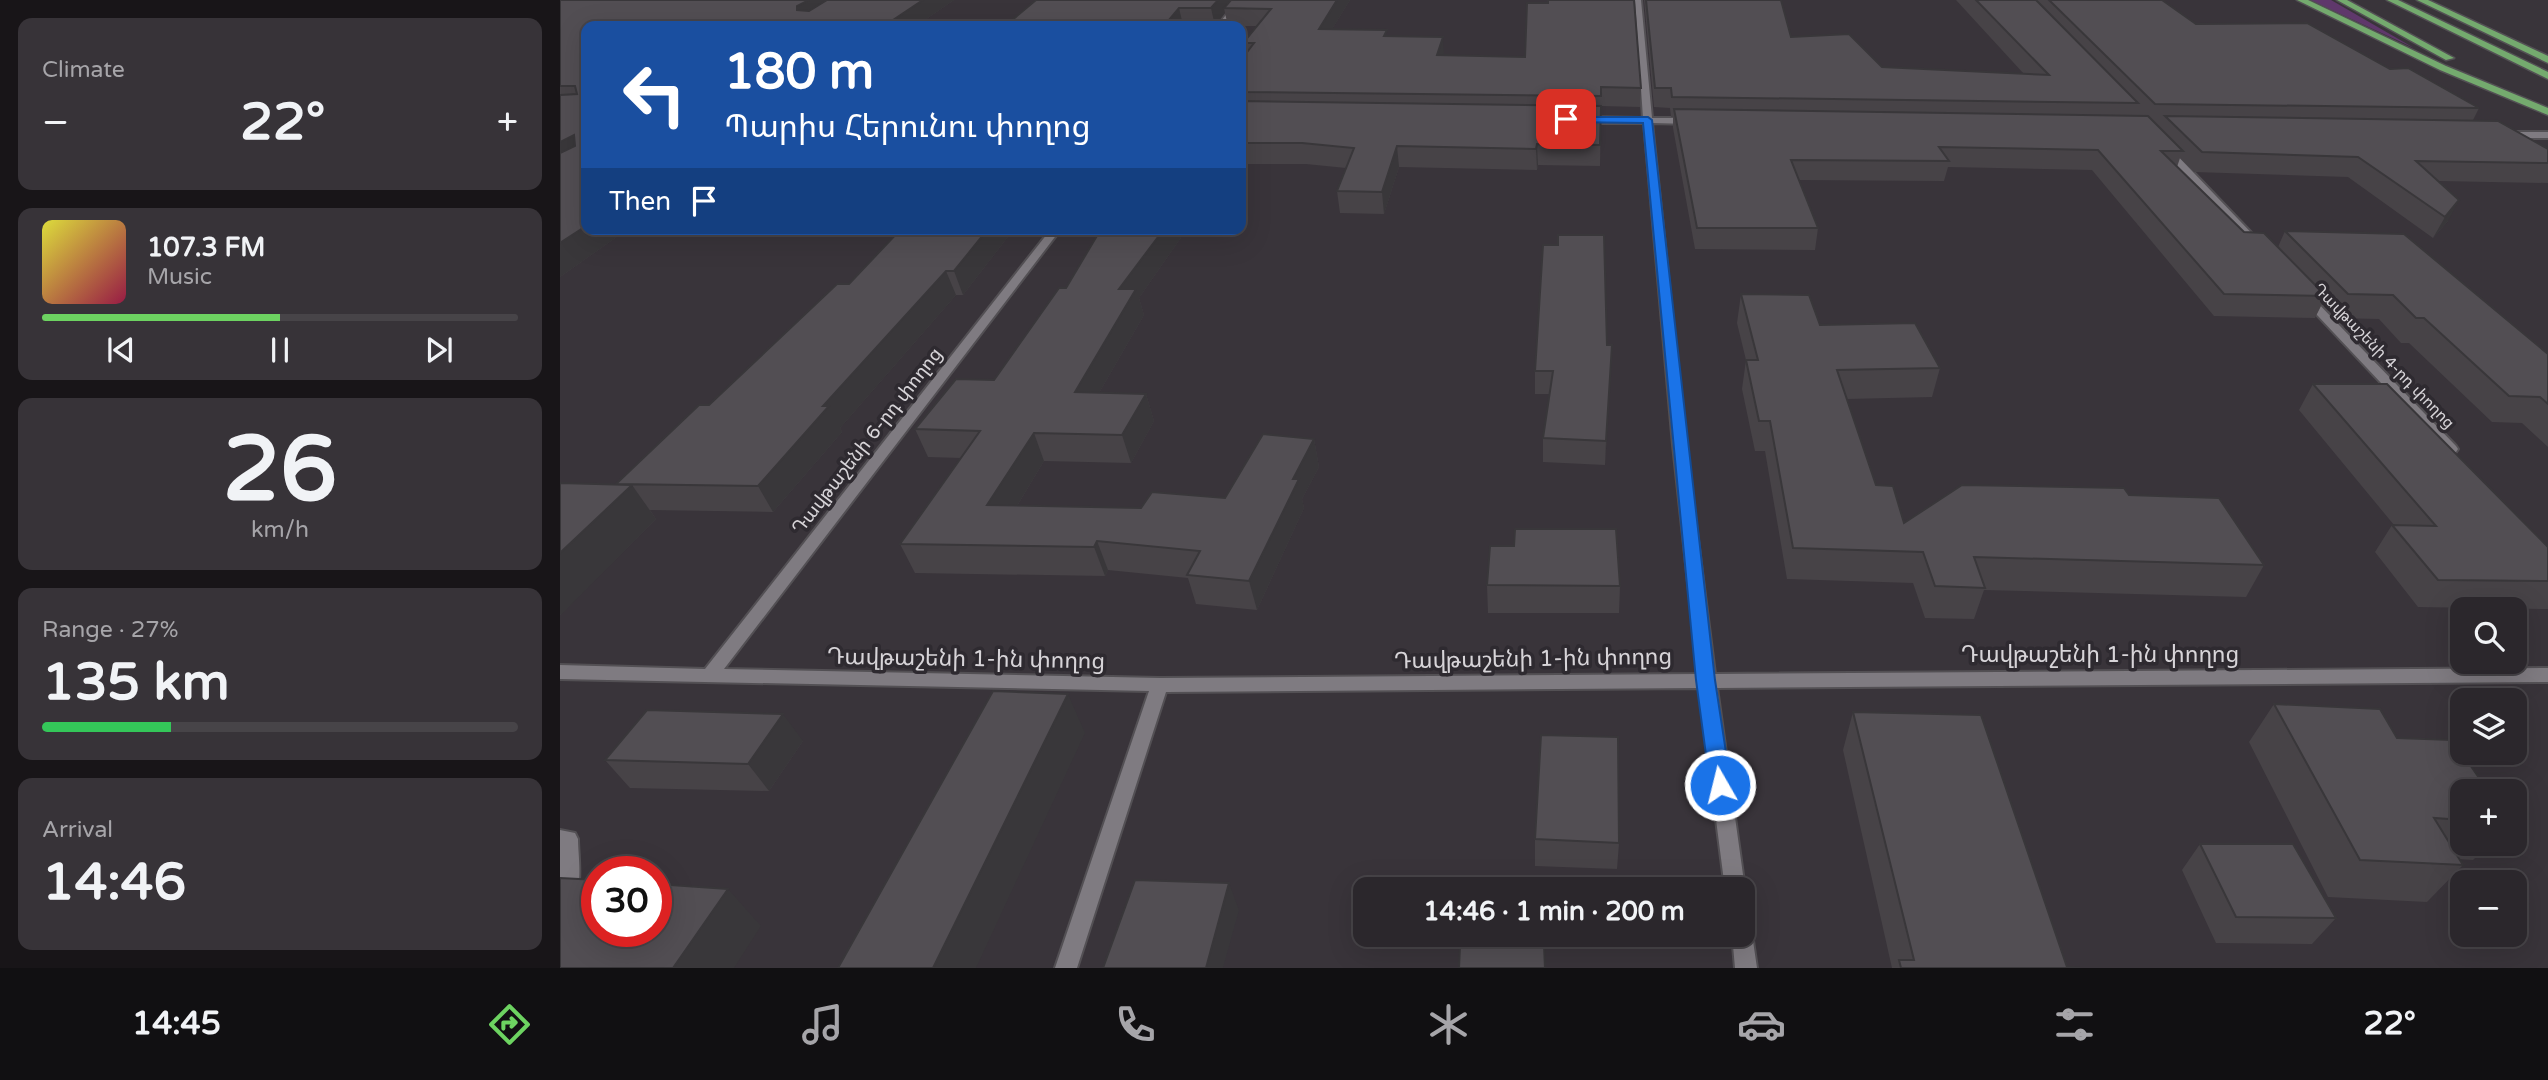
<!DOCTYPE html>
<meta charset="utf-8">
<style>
:root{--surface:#2b272c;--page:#373338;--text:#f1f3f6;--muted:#a6a5a9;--line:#474448;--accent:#6dd361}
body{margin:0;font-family:"Varela Round","Noto Sans Armenian",sans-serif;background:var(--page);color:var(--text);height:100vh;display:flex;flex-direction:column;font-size:26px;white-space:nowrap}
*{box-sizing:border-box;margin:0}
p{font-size:23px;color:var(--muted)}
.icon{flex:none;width:38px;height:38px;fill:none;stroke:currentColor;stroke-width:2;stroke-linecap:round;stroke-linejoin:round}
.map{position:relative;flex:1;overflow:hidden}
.sheet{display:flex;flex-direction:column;gap:18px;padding:18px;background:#181518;width:560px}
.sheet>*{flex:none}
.top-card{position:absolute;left:21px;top:21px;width:665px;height:214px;border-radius:14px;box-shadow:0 7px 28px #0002,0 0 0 2px var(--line);background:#1a4fa0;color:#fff;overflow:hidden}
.controls{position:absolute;left:1890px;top:597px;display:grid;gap:14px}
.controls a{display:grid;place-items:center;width:77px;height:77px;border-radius:14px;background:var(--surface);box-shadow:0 7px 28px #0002,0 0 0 2px var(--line);font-size:35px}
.speed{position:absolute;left:21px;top:856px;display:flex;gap:14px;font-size:35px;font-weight:700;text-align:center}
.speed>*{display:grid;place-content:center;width:91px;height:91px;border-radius:50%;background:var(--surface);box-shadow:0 7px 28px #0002,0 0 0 2px var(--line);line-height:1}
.speed .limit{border:10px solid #d22;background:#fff;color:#111}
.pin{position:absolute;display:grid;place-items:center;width:60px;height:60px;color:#fff;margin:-30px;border-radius:14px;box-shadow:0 4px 10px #0006}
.me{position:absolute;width:77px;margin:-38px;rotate:352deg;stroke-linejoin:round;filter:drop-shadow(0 0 5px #0008)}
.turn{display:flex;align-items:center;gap:24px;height:147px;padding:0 28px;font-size:32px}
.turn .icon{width:91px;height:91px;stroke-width:2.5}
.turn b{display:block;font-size:49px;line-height:60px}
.then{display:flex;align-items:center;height:66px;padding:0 28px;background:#0003;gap:14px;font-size:26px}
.big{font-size:52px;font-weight:700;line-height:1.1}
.sheet .widget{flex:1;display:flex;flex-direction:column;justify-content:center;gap:10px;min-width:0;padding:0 24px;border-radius:14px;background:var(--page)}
.sheet .dial{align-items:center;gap:0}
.dial b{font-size:91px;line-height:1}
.song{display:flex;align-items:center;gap:21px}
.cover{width:84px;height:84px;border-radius:10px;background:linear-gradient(135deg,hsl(60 70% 55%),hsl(340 70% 35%))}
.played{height:7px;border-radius:4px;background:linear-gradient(90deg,var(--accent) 50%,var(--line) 50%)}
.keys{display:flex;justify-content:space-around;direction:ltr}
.heat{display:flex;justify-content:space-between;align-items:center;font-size:38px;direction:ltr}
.charge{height:10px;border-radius:5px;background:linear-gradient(90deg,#34c759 27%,var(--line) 0)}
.trip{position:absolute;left:793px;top:877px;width:402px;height:70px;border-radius:14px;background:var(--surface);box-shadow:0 7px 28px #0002,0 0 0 2px var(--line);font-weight:700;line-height:70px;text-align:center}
.dock{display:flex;height:112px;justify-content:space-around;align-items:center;background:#111012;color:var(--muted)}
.dock .icon{width:49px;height:49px}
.dock .on{color:var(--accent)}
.dock b{font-size:32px;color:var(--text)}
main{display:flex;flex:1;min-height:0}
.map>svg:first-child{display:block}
</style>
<main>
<section class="sheet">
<div class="widget"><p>Climate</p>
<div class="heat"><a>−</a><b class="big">22°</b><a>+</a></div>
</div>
<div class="widget">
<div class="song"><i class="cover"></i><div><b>107.3 FM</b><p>Music</p></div></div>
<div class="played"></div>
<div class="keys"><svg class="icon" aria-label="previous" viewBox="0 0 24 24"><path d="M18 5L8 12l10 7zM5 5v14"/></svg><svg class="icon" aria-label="pause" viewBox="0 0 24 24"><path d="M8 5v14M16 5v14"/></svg><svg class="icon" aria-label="next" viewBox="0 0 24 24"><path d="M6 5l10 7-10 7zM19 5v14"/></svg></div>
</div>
<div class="widget dial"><b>26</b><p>km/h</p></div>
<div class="widget"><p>Range · 27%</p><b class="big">135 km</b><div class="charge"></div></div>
<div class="widget"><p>Arrival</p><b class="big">14:46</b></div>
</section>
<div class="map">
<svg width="1988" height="968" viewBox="0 0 1988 968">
<rect width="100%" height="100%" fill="#39343a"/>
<path fill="#5f386b" d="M1750 0H1771L1854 48Z"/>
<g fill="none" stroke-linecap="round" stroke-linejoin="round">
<g stroke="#535054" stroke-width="4">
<path id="lane" d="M0 830 15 833 18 839C18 862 27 900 0 910Z"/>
</g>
<g stroke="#535054" stroke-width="4">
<path id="street" d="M678 0H685L664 26H657Z
M1075 0H1081L1092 118H1131L1135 121 1131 124 1092 123 1126 445 1155 674 1988 668V682L1157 688 1185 889 1183 894V889H1165L1139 688 606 692 517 968H495L589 691 0 679V665L145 669 491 229H501L164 669 600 678 1138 674 1113 445 1084 123H1022L1018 120 1022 117 1083 118Z
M1988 132V138H1946L1942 135 1946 132Z
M1603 147H1609L1702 244V248H1694L1603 151Z
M1746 294 1750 295 1896 446 1898 449 1896 452H1886L1742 299 1740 297Z
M1183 924 1189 927 1192 934 1197 968H1175L1172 934H1183Z"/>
</g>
<g stroke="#535054" stroke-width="3">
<path id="primary" d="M1737 0H1748L1886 66 1988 108V115L1880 70Z
M1777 0H1787L1894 58 1886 60Z
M1827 0H1838L1988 72V79Z
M1857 0H1868L1988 56V63Z"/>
</g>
<use href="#lane" fill="#7f7b81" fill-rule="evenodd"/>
<use href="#street" fill="#7f7b81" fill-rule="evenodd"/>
<use href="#primary" fill="#74aa6e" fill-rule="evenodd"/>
</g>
<path fill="#474347" d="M0 0H394L356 26H26V229H68L0 277Z
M476 0H790L772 29 828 36 884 55 1081 88 1080 107 1041 106 1040 166 978 165 977 170 839 167 824 214 780 213 777 191 786 168 746 164H681V60L685 55 683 43 697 26H668L665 13 655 26 623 25Z
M1084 0H1221L1231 37 1322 67 1464 74 1396 0H1602L1636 24 1830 69 1919 108 1913 120 1988 149V183L1879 181 1888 221 1873 238 1788 177 1634 172 1620 158 1617 167 1684 232 1718 247 1725 231 1988 354V447L1962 423 1932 422 1849 343H1841L1819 319 1776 318 1762 304 1755 318 1654 316 1532 170 1388 167 1384 181 1239 180 1258 228 1255 250 1135 249 1113 128V117H1111L1110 108 1094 107Z
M454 229 403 295H396L280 428 282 432 213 512 90 510 96 519 0 615V483L57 484 289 284Z
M541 229H627L579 298 584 315 539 393 586 394 594 421 571 463 484 461 457 506 581 508 665 498 754 439 759 467 742 499 744 508 697 610 636 604 628 578 548 570 545 576 355 573 340 544 401 458 368 457 355 429 434 380 506 288Z
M1181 294 1260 325 1380 368 1372 397 1287 399 1316 485 1344 523 1569 495 1704 565 1686 597 1424 590 1414 619 1365 618 1353 583 1227 579 1205 451H1195L1182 389 1186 360 1177 323Z
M1047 345 1051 368 1045 465 983 462V438L989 394H975V371Z
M1753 384 1988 547V609L1858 607 1815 552 1832 525H1834L1739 410Z
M954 546 1060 586 1059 613H928L927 585Z
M1714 704 1837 738 1902 791V844H1929L1913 860 1899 859 1903 865 1867 902 1768 897 1689 742Z
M1293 712 1507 967 1520 968H1332L1283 750Z
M243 741 209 791 70 788 45 760Z
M975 839 1059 843 1057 869 975 866Z
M1640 844 1776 918 1752 944 1656 943 1622 870Z"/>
<path fill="#39373a" d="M249 0H285L245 24 237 10V6Z
M363 0H394L356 26H324Z
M658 0H676L664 8 665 13 655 26 651 8Z
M777 0H790L761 47 759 29Z
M619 8 623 25 622 26H604Z
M883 37 884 55 878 74 877 55Z
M14 135 26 156 0 170V142Z
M977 144 978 165 977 170 976 149Z
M837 146 839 167 824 214 822 192Z
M1899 200 1888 221 1873 238 1885 217Z
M26 226V229H68L0 277V243Z
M428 229H454L403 295 394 271Z
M604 229H627L579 298 584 315 524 419 515 392 559 289Z
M386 271 396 295 280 428 282 432 213 512 198 486 263 406Z
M1052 345 1051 368 1045 465 1046 441Z
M586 394 594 421 571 463 562 435Z
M474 433 484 461 440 534 427 505Z
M754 439 759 467 742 499 744 508 697 610 689 581 733 479Z
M72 485 96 519 1 615 0 614V553Z
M537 541 548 570 545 576 534 547Z
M508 694 525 733 416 968H373Z
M223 714 243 741 209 791 188 764Z
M669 883 679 910 663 968H646Z
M168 889 201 926 174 968H113Z"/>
<path fill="#524e53" stroke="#39373a" stroke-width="2" d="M0 0H249L237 6V10L249 11 267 0H363L324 26H26V226L0 243V153L15 146 14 135 0 142V95L17 94 15 86H0Z
M476 0H658L651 8H619L604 26H445Z
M671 0H777L759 29 827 30 824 36 883 37 877 55 965 57 967 3H988V0H1074L1081 88 1041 87V96L681 92V60L694 43H683L711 9 664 8Z
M1086 0H1221L1231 37 1289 34 1322 67 1489 75 1416 0H1476L1578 103 1112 97 1111 88H1095Z
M1489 0H1602L1636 24 1747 23 1830 69 1848 68 1919 108 1595 104Z
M681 101 1041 106 1040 145 977 144 976 149 837 146 822 192 777 191 794 148 742 143H681Z
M1114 109 1588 116 1623 151H1601L1684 232 1704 233 1766 296 1664 294 1538 150 1379 147 1389 161 1231 160 1258 228H1137Z
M1605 116 1938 121 1988 149V163L1856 161 1899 200 1885 217 1798 157 1642 152Z
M341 229H428L394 271H386L263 406H269L198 486 56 484 139 405H149L277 284H289Z
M541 229H604L559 289H576L515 392 586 394 562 435 474 433 427 505 581 508 592 492 665 498 703 434 754 439 733 479H739L689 581 627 575 640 551 537 541 534 547 340 544 420 431 355 429 396 379 434 380 499 288H506Z
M1725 231 1844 234 1988 354V404L1980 397 1949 396 1864 318H1856L1833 295 1788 294Z
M998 235H1044L1047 345H1052L1046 441 983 438 993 371H975L983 245H998Z
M1181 294 1249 295 1260 325 1355 323 1380 368 1277 370 1316 485 1333 486 1344 523 1402 485 1564 488 1569 495 1659 498 1704 565 1414 557 1425 588 1375 586 1363 552 1233 548 1210 421H1199L1186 360H1198Z
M1753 384H1827L1988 547V581L1878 580 1832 525 1876 526Z
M0 483 72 485 0 553Z
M955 529H1056L1060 586 927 585 930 546H954Z
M433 691 508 694 373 968H278Z
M1714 704 1820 709 1837 738 1893 740 1928 791H1902V820L1874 818 1903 865 1800 860Z
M87 710 223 714 188 764 45 760Z
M1293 712 1421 715 1507 967 1520 968H1341L1339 960H1354Z
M981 735 1058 737 1059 843 975 839Z
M1640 844H1733L1776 918 1676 917Z
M0 878 37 880V931H96V884L168 889 113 968H0Z
M575 880 669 883 646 968H543Z
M984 945 985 968H899L900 946Z"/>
<path fill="#1a73e8" stroke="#114b97" stroke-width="2" d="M1003 117H1088L1092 120 1155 680 1171 785 1168 791 1160 794 1153 791 1150 785 1136 680 1083 123 1006 122 1003 121Z"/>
<g text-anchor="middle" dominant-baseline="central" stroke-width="7" stroke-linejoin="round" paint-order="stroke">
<g font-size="16" fill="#d7d4d8" stroke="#2e2a30">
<text transform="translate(1824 356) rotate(46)">Դավթաշենի 4-րդ փողոց</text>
</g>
<g font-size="19" fill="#d7d4d8" stroke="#2e2a30">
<text transform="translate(307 441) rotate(-52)">Դավթաշենի 6-րդ փողոց</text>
</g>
<g font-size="23" fill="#d7d4d8" stroke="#2e2a30">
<text x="1540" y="655">Դավթաշենի 1-ին փողոց</text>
<text transform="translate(406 659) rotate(1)">Դավթաշենի 1-ին փողոց</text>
<text transform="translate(973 659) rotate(-1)">Դավթաշենի 1-ին փողոց</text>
</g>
</g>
</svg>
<div class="controls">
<a><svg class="icon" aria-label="search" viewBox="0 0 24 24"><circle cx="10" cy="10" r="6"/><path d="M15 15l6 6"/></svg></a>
<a><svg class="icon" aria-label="layers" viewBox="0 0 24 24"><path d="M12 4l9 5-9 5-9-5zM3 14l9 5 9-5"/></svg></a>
<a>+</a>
<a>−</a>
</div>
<div class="speed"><div class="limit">30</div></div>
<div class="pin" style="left:1006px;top:119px;background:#d93025"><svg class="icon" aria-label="arrive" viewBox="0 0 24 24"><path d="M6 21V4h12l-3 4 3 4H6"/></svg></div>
<svg class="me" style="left:1160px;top:785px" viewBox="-20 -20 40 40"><circle r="17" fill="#1a73e8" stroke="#fff" stroke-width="3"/><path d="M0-11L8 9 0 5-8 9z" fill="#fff"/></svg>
<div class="trip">14:46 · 1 min · 200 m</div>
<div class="top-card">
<div class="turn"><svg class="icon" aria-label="left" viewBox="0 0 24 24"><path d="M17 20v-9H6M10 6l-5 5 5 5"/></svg><div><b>180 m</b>Պարիս Հերունու փողոց</div></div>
<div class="then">Then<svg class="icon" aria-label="arrive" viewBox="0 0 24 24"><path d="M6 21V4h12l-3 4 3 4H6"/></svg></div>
</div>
</div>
</main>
<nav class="dock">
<b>14:45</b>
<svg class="icon on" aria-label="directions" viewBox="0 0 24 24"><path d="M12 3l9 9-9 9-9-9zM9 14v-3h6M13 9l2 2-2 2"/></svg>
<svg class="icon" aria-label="music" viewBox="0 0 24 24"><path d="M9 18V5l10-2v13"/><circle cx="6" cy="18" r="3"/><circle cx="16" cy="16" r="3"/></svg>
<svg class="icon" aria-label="phone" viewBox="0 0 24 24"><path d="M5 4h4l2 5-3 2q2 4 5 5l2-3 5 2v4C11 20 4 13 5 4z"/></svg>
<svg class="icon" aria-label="climate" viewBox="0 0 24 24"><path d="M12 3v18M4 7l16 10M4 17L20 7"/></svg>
<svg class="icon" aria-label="car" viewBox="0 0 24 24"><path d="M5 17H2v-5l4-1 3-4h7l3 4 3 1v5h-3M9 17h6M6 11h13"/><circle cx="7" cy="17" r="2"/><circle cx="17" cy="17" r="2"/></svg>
<svg class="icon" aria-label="filters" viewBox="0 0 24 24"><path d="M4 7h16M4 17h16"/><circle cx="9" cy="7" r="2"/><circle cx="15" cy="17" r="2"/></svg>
<b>22°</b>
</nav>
